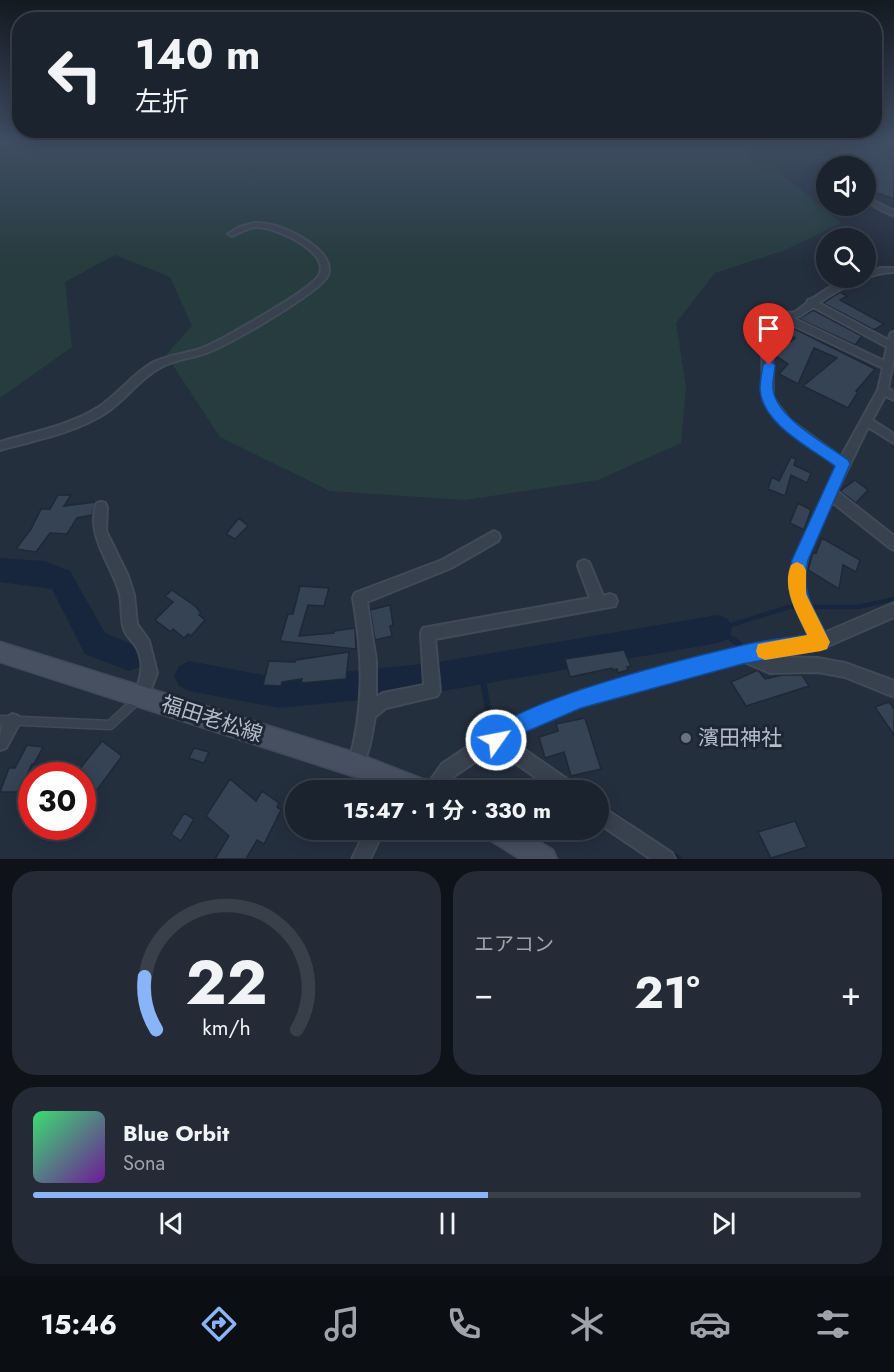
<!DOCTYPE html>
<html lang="ja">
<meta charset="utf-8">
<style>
:root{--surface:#1b232e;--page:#242b36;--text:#f1f3f6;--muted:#a0a4aa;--line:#39404a;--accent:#8ab4f8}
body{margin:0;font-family:Jost,"Noto Sans JP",sans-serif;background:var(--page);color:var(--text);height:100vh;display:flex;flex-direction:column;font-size:22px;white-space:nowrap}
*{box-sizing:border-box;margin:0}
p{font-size:20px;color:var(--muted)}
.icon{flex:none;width:33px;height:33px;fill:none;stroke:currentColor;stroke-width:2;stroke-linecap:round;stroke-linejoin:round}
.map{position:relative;height:859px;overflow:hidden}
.panel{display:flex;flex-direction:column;gap:12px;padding:12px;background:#0f1319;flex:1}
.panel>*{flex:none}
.guide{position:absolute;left:12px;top:12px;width:870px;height:126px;border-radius:24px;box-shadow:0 3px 15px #0003,0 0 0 2px var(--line);background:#1b232e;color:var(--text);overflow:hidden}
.tools{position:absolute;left:816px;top:156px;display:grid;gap:12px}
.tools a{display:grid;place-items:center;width:60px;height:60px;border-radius:50%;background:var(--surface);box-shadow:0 3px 15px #0003,0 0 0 2px var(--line);font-size:30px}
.speed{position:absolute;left:18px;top:762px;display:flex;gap:12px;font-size:30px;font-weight:700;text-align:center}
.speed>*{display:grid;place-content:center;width:78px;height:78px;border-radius:50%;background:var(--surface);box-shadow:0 3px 15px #0003,0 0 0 2px var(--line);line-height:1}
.speed .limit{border:9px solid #d22;background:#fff;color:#111}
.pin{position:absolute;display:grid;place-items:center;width:51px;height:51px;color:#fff;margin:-62px -26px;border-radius:50% 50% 50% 0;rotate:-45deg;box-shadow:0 0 6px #0007}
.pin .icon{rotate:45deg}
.me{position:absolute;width:66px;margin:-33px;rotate:57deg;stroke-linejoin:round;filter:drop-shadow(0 0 4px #0008)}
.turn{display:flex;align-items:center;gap:21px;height:126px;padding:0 24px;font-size:27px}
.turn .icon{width:78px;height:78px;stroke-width:2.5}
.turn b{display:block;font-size:42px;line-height:51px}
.big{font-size:45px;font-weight:700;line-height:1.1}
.panel .tile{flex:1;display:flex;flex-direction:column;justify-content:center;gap:9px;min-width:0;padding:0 21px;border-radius:24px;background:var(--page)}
.panel .dial{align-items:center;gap:0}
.dial svg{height:156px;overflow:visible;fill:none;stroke:var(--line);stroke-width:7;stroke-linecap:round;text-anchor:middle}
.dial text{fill:var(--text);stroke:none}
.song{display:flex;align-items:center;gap:18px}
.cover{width:72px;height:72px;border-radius:9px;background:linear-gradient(135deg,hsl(140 70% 55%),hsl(280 70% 35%))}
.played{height:6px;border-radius:3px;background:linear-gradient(90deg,var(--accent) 55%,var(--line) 55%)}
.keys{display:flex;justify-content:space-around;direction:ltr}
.heat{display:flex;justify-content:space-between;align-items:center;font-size:33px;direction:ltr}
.panel .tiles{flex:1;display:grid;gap:12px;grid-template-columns:1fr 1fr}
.tile:last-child{grid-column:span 2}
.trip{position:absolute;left:285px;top:780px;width:324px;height:60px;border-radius:30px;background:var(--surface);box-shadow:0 3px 15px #0003,0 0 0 2px var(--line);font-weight:700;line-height:60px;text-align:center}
.menu{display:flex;height:96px;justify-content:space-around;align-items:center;background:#0b0e12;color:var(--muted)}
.menu .icon{width:42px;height:42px}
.menu .on{color:var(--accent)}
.menu b{font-size:27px;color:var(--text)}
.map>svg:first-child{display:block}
</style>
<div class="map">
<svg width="894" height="859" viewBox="0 0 894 859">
<rect width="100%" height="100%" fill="#242f3e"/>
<path fill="#263c3f" d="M0 140H754L747 160 772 166 841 223 785 250 715 273 676 323 686 387 681 443 598 480 465 500 330 491 220 437 166 355 192 326 170 277 115 255 65 282 72 347 0 398Z"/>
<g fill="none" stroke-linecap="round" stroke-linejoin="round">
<path stroke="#17263c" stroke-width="4.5" d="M718 629 789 607H858L894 599
M719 629 734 641"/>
<path stroke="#17263c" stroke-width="6" d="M732 639 740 645
M775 657 793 658
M818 659 837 662
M481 670 492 730
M572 786 579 790
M598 804 628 824
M671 853 679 859"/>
<path fill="#17263c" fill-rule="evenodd" d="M0 558 45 561 70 571 105 633 139 647 143 657 139 667 129 671 85 654 52 589 0 582Z
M718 615 728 619 732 629 728 639 718 643 432 693 279 708 189 691 179 686 174 676 179 666 189 661 279 678 432 663Z"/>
</g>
<path fill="#364354" stroke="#1f2835" stroke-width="1.5" d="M869 140H894V199L866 189V168H869L870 164 846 157Z
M840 292 847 296 840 300 884 324 874 330 823 303Z
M813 310 862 336 855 345 799 319Z
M789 326 875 369 856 391 858 392 848 408 803 386 837 358 814 348 798 384 779 374 788 364 774 355 795 338 783 332Z
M791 457 796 459 794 465 811 473 807 483 791 475 785 496 768 489 772 477 779 481Z
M855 480 868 490 856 503 840 491Z
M58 495H71L64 506 96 502 92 515 77 518 67 534 50 533 36 552 16 549 31 529 41 509H50Z
M798 503 811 510 804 530 790 523Z
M239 518 248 526 235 539 226 534Z
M822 538 860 560 856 572 843 565 839 589 808 570 813 552 816 553Z
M300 586 329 588 324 606 308 605 299 636 334 633V631L355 628 356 649 280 641 288 614H293Z
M172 590 195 606 201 613 199 615 205 620 191 636 188 634 184 638 173 629 171 632 155 620 173 602 165 596Z
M390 605 393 625 390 626 392 636 375 640 370 610Z
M624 650 631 666 627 667 628 670 618 673 617 669 613 670 612 668 570 677 565 659Z
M349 652 346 679 301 683 302 679 282 682 281 686 263 685 269 661 295 662 296 660Z
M758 670 765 679 782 675H802L809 686 746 706 731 682Z
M889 702 894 709V735L875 707Z
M585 718 601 769 571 776 564 752 545 758 539 737 558 731 556 724Z
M102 741 122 756 94 794 82 786V776H74Z
M27 745 43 747 34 764H32L19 792H0L9 768H15Z
M194 748 209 752 204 763 189 758Z
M230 779 256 801 262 791 279 803 277 807 281 810 264 844 257 840 246 859H215L229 836 206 816Z
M184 813 194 819 181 841 171 834Z
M795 821 807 847 771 858 758 832Z"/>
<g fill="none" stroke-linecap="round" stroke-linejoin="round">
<g stroke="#414a57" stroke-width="11">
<path id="lane" d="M0 720 110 725 137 700"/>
</g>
<g stroke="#414a57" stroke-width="4">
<path id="street" d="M860 140H867L844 155 843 157 849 166H843L837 157 838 154Z
M866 191 868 192 874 201 894 211V216C883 211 865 205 866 191Z
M254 223C274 222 297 233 313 245 322 252 332 262 328 275 321 292 227 346 206 353 192 358 177 359 163 366 141 377 127 398 107 412 75 433 36 440 0 450V442C33 432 69 426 99 407 118 394 132 375 152 363 167 355 184 354 200 349 218 342 236 331 253 321 273 309 296 297 314 281 342 257 277 227 257 227 248 227 240 233 232 236L228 234 240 227Z
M880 268H894V272C870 272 838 289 819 303L888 340 891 333 894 332V358L888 388 894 392V400L885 396 872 420 894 434V443L868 427 837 491 894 536V550L890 548 832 502C819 530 798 563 806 595 810 609 817 621 824 633L894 603V617L821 649 767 657 818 658 845 663 894 681V697L845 677 818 672 770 673 742 661 580 707 526 729 509 739 574 784 576 790H554L495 749 454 776 444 790H426L428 784 442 764 478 740 515 717 580 691 742 647 810 636C797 611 788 589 794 560L837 466 782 426 764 402 763 399 762 345 768 335 788 313 795 312 807 303 808 300C816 298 821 292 829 288 840 282 853 278 866 278V274ZM813 307 887 347 884 361 793 318 800 316ZM788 323 883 368 878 390 841 457 790 420 773 398 772 345 775 338Z
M101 502 105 503 107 507 106 531 128 576 134 595 137 624 149 641 157 673 146 702 141 705 136 702 133 697C140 680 146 666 137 648 133 641 126 636 124 629 120 617 123 603 119 591 111 564 85 533 97 503Z
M494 531 498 533 500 537 498 541 451 568 367 602 376 661V697L383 693 424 685 421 633 423 628 590 598 578 566 579 562 584 560 589 562 603 596 610 594 615 596 617 601 615 606 435 639 440 691 437 696 386 708 375 717 370 744 362 771 356 773 350 771 348 765C365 709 363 655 353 598L355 593 442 560Z
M12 714 18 716 20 722 6 748 0 750C0 737 0 720 12 714Z
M598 804 672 853 675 859H651L598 823Z
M366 830H384L370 859H352Z"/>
</g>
<g stroke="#414a57" stroke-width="3">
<path id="secondary" d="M0 642 356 753 430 782 434 790H392L356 777 0 662Z
M485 830H520L553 850 557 859H520L488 839Z"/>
</g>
<use href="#lane" stroke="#38414e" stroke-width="8"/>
<use href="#street" fill="#38414e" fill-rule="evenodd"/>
<use href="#secondary" fill="#465061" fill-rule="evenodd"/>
</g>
<linearGradient id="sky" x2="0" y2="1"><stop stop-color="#141a22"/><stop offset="0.54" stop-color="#3f4d63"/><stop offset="1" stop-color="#3f4d63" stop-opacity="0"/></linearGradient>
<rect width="894" height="260" fill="url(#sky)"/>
<path fill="#1a73e8" stroke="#114b97" stroke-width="1.5" d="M769 360 775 365C775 372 772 381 773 389 776 418 826 444 848 460L850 464 808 560C799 595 817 611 830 642L827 649 742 664 581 708 528 731 496 750 488 747 485 740C501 703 696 656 739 646 762 640 785 638 807 635 794 607 783 591 792 560L835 466C809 447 762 424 760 389 760 381 762 372 763 365Z"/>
<path fill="#f59e0b" d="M797 562 803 565 806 570V594L830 642 827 649 821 651 765 660 758 657 756 651 758 644 807 635C797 613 781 589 791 565Z"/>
<circle fill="#6b7280" stroke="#1d2633" stroke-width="2" cx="686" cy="738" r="6"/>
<g text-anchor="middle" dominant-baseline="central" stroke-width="6" stroke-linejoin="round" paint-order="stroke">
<g font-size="21" fill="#b4bcc9" stroke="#1d2633">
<text transform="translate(212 719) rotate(18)">福田老松線</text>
</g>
<g font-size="21" fill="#b4bcc9" stroke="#1d2633" text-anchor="start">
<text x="698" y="738">濱田神社</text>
</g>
</g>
</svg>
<div class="tools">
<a><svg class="icon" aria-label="sound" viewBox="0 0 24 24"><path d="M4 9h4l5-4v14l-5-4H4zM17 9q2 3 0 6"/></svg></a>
<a><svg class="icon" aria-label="search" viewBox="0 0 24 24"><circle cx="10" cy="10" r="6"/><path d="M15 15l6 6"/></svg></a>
</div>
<div class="speed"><div class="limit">30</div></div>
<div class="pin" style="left:769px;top:365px;background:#d93025"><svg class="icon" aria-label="arrive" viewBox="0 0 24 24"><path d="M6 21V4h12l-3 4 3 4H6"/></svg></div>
<svg class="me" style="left:496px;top:740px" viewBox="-20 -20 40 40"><circle r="17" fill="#1a73e8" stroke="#fff" stroke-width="3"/><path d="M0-11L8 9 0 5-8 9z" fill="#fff"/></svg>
<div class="trip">15:47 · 1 分 · 330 m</div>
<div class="guide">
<div class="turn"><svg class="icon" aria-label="left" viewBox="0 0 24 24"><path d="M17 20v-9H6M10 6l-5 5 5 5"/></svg><div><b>140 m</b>左折</div></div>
</div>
</div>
<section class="panel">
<div class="tiles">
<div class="tile dial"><svg viewBox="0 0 100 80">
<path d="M14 69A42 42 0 1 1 86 69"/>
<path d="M14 69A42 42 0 0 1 8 42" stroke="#8ab4f8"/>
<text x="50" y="56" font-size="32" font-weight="700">22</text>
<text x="50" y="72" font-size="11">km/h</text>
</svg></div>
<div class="tile"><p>エアコン</p>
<div class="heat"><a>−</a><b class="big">21°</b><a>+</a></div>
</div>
<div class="tile">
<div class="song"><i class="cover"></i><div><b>Blue Orbit</b><p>Sona</p></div></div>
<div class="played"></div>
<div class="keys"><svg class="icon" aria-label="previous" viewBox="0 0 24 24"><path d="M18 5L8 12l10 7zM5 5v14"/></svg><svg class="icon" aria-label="pause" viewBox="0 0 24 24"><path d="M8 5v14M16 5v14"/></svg><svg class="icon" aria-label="next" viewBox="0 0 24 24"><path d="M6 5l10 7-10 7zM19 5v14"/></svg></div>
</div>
</div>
</section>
<nav class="menu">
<b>15:46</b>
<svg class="icon on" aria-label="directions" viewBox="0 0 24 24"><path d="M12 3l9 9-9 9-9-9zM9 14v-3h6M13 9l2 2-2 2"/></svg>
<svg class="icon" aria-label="music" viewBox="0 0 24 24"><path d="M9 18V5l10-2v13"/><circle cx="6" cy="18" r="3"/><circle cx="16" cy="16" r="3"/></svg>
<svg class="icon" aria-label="phone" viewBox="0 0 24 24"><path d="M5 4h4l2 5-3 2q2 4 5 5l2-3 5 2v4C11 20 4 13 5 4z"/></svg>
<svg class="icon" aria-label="climate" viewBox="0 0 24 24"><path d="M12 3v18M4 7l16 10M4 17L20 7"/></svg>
<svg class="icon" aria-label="car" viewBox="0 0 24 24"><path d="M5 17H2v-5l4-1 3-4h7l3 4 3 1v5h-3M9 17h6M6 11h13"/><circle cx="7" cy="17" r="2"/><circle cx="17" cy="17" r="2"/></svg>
<svg class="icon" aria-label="filters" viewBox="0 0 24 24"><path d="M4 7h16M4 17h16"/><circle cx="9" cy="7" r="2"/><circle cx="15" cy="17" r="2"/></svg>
</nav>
